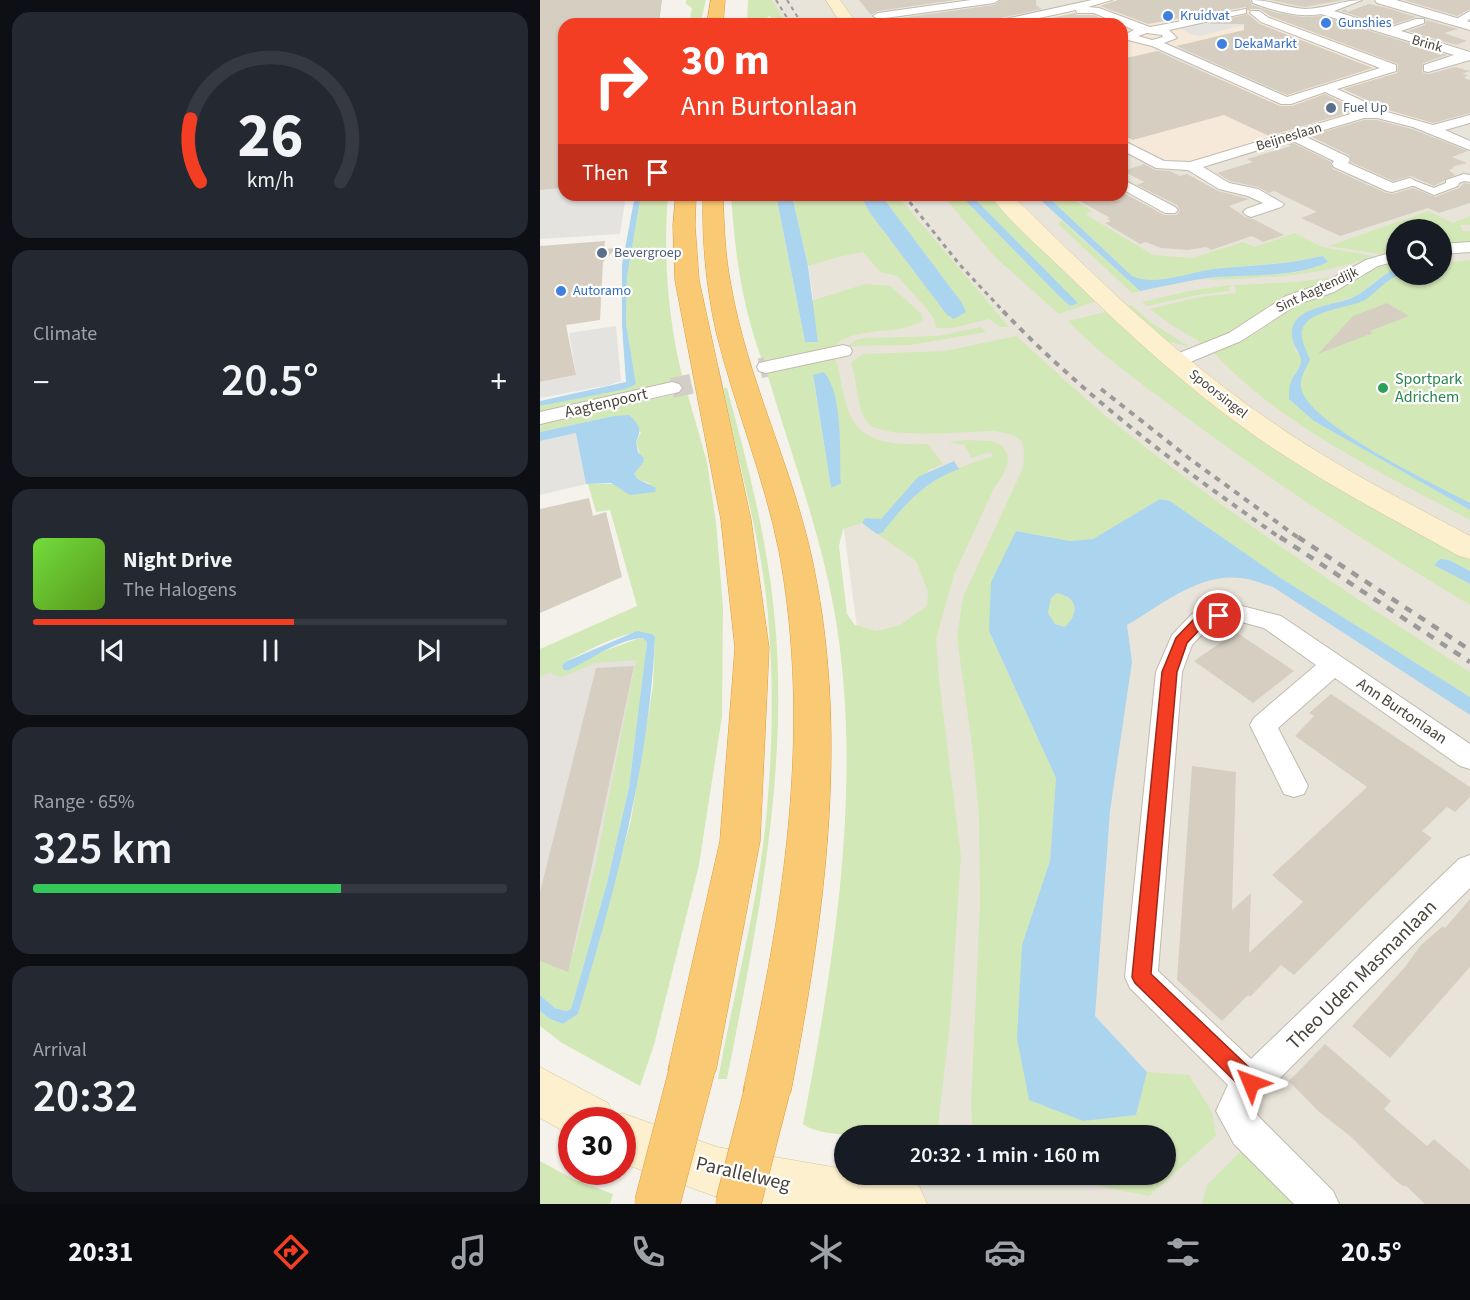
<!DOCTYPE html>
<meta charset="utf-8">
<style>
:root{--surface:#171b24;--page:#242831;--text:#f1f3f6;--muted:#9ea1a6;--line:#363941;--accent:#f43e24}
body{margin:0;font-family:"Source Sans 3",sans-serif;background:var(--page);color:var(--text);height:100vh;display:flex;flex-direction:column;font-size:22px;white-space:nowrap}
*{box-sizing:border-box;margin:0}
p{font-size:20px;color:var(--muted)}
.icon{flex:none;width:33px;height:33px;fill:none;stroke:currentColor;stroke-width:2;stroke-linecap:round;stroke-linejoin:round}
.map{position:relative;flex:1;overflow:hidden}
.panel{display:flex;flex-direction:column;gap:12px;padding:12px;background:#0d0f14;width:540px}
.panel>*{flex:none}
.banner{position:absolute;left:18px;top:18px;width:570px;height:183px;border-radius:18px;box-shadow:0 2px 4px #0004;background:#f43e24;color:#fff;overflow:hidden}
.buttons{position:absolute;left:846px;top:219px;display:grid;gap:12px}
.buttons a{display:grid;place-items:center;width:66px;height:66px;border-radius:50%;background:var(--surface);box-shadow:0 2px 4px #0004;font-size:30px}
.speed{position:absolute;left:18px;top:1107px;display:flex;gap:12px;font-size:30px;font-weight:700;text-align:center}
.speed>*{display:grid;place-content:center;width:78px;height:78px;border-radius:50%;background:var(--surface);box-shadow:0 2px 4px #0004;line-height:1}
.speed .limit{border:9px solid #d22;background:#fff;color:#111}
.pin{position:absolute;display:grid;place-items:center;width:51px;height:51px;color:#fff;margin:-26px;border:3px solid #fff;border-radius:50%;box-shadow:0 2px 6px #0007}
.me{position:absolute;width:66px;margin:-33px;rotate:314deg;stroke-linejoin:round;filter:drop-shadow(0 0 4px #0008)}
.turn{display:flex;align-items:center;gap:21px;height:126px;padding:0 24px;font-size:27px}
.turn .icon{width:78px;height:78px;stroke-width:2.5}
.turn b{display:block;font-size:42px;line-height:51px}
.then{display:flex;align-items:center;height:57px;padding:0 24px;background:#0003;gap:12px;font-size:22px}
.big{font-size:45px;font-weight:600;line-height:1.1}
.panel .widget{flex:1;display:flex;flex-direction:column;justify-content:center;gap:9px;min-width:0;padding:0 21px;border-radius:18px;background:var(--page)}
.panel .dial{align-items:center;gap:0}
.dial svg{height:156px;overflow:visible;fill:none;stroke:var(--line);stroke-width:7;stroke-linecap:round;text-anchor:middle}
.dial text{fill:var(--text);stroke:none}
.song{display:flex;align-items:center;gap:18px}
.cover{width:72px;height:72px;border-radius:9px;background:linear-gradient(135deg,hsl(100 70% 55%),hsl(90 70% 35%))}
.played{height:6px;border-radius:3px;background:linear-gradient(90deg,var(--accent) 55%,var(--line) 55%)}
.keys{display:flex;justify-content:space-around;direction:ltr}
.heat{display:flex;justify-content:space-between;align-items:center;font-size:33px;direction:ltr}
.charge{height:9px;border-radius:4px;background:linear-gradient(90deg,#34c759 65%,var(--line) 0)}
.trip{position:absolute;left:294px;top:1125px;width:342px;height:60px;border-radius:30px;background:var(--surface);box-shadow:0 2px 4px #0004;font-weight:600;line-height:60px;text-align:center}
.tabs{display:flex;height:96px;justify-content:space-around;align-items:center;background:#090b0e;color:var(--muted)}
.tabs .icon{width:42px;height:42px}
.tabs .current{color:var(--accent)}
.tabs b{font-size:27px;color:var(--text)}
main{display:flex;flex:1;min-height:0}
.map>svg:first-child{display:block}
</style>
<main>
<section class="panel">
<div class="widget dial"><svg viewBox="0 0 100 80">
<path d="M14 69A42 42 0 1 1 86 69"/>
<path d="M14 69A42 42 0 0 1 9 37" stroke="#f43e24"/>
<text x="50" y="56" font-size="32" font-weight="700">26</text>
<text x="50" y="72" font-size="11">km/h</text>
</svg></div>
<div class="widget"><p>Climate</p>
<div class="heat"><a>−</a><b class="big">20.5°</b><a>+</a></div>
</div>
<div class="widget">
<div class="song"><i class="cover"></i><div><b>Night Drive</b><p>The Halogens</p></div></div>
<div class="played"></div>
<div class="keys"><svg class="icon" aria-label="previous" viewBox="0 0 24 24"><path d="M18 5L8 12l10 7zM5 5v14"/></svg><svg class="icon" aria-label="pause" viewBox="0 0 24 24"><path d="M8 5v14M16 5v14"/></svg><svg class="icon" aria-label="next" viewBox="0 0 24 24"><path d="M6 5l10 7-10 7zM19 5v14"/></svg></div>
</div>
<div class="widget"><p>Range · 65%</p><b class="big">325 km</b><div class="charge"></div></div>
<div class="widget"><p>Arrival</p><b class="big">20:32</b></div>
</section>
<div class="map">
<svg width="930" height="1204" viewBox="0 0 930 1204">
<rect width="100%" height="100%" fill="#f5f2ec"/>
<path fill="#e9e4da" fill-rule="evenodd" d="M232 0H930V1204H308L314 1175 626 1174V1136L322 1135 361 956 259 195H582V24H236ZM856 230H902V274H856Z"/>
<path fill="#f6e9d9" d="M552 0H691L930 89V110L883 125 847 111H825L656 162 632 163 582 139V24H431Z"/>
<path fill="#e5e1dd" d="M108 649 98 725 54 931 0 995V677L22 666Z"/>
<path fill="#d3e8b7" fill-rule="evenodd" d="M146 0H166L160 24H149L152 8 146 4Z
M208 0H232L247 24H237L230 16 227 17 234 24H207Z
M101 195H128C123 258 128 319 143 380L0 413V406L96 384 86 323 87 277Z
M191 195H236L265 342H278L271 301 325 284 350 286 381 313 383 320C356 338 314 323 292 349L224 365C202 309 195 254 191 195Z
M252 195H320L330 213 407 315 414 319 422 303 341 195H357L469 327H460L449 319 413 328H396L394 319 387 309 357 276 340 272 323 252 302 256 268 266Z
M402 195H420L519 296 530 306 537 303 431 195H452L560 302H553L519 314 456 258Z
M506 195H525L553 211 545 214 613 255 652 258 703 242 715 247 755 233 782 247 834 256C779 277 723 278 665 280 704 269 751 283 788 261L783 256 777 257C742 264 709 265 674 269 649 272 616 287 592 276Z
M888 211 913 223 930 216V225H920L923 231H930V244L902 247V230H856V253L846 255 789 246Z
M521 221 523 222 600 291 592 293 518 224Z
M856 259V269L841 277 817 296 774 309 752 330 755 350 761 357V363L750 383 774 421 930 510V520C842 473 741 426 673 352L715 334 761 302 844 262Z
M930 260V507L786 426 758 399 764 359 757 327 777 311 803 305 856 274H902V263Z
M802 276 785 285 738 302 697 331 663 344 630 324 610 309 659 297 696 293 695 285 757 282Z
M690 285 691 287H688L690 291 657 295 607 306 602 302 649 291Z
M591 305 612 323 650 347 626 341 586 306Z
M570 311 624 362 930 558V571L909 560 900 559 894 564 930 584V605C828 544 729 480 634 408 598 381 559 354 528 321Z
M441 327 446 332 370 345 309 346 315 340 325 338 398 336Z
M476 336C508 364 539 394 572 421 686 512 807 594 930 672V697L739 577 630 501 620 499 553 539 530 541 476 531 449 631 516 778 510 861 482 945 596 1115 607 1072 649 1075 672 1112 676 1136 609 1196 504 1175 626 1174V1136L433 1135 431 1104 440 904 439 815 432 745 417 638 423 597 483 468 484 452 482 441 472 435 456 431C430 431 342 441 327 422 317 411 317 378 311 363L323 354 405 351Z
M292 358 296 360C301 378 303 398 310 415 323 445 360 445 388 444L403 464 389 470 341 519 325 518 322 523 303 529 299 546 307 614 315 625 337 631 360 625 387 606 388 592 376 561 337 534 342 533C377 487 402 472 453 456L450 452 432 458 424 445 408 442 425 440 451 441 461 445 467 453 468 462 463 475 454 488 414 575 396 639 399 679 421 856 410 1023 397 1135C368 1135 284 1141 263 1124 295 956 324 779 294 609 279 528 250 451 227 373ZM273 376 300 464 301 484 291 488Z
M183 388H187C209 468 230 550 236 633 247 784 216 931 187 1079H178C193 996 216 913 225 829 232 763 234 695 229 629 224 546 199 469 183 388Z
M147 392 167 462 176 522 183 607 182 716 159 865 114 1045 100 1086 22 1043 0 1026V1011L10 1019 23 1024 38 1014 91 820 113 686 115 637C98 621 44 653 25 662L23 666 97 639 104 638 107 641 89 787 67 883 31 1009 26 1011 15 1008 0 995V955L34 952 56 862 96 660 55 663 23 677 13 675 11 672 0 677V649L97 606 70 510 56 512 48 484H111L98 479 94 474 103 463 96 442 101 432 73 416 0 432V423Z
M517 593C539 599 539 613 525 627L515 624 508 613 511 598Z
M704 1148 762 1204H662L667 1185Z
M0 1161 33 1179 73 1194 70 1204H0Z"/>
<path fill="#e5e3e0" d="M689 15 711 23 660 36 652 35 638 27Z
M648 47 744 93 721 96 616 51Z
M24 188V195H86L80 234 0 239V190Z
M76 326 81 381 69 385 0 398V382L36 375 29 333Z
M37 432 46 484 0 495V441Z"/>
<path fill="#abd5ef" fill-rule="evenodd" d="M95 195H101L87 277 86 323 96 384 86 389 0 406V401L86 382 82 326V265Z
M236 195H252L268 266 278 342H265Z
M320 195H341L422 303 426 312 414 319 407 315 330 213Z
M420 195H431L538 303 530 306 519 296Z
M495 195H506L592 276C616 287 649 272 674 269 709 265 743 265 777 257L783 256 788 262C754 278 715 274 678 277 653 279 626 286 600 291Z
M856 269V274L859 275C845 280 837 292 825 300 809 309 757 310 762 338 763 345 768 353 770 360 765 370 758 380 762 391 774 427 894 484 930 503V510L774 421 749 399C749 393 749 386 751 381 754 374 761 368 761 360 761 353 750 344 752 330 755 306 798 305 814 297 830 289 840 275 856 269Z
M284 372C304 396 299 453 301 484L291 488 273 375Z
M89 415C100 425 102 429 96 442L98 452 104 458 103 463 94 474 98 479 116 488 115 492 90 495 71 483 46 484 36 433 0 441V432L73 416Z
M414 461 419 469C385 481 364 505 342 533L337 534 322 523 325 518 341 519 378 477Z
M620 499 630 501 739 577 930 697V715L733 587C723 584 712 579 701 578 658 573 622 605 587 625L592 662 570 811 555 1016 607 1072 596 1115 543 1121 489 1100 477 1038 482 945 510 861 516 778 449 631 451 582 476 531 530 541 553 539ZM517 593C539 598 539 613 525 627L515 624 508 613 511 598Z
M900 559 909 560 930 571V584L894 565Z
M97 631 112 634 115 637C109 767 75 890 38 1014L23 1024 10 1019 0 1011V995L15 1008 26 1011 31 1009 67 883 89 787 107 642 103 638C78 639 52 659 29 670H24L22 666 25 662Z"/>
<path fill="#d7cec2" d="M0 0H122L119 24H24V188L0 190Z
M319 0H415L338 11 331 15Z
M461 0H496V5L502 9 456 19 448 24H343L339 21 454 5Z
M578 0H710L712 5 737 13 763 17 781 16 907 55 883 63 882 72 889 74 915 67 930 71 922 74 928 75 924 78 930 80V113L893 123 848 110 803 89 857 73 858 64 730 16 720 9H711L708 11 706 7 608 24 560 6Z
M730 0H803L765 7Z
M864 0H930V9L917 16Z
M829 4 847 8 876 17 849 26 801 11 806 9 807 12Z
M535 13 537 15H554L574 24H482Z
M708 14 720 24 833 68 747 95 636 46 704 30V24H667Z
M886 20 918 29 904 33 927 41 916 45 868 31 885 25Z
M617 51 740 106H752L785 94 818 110 729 136 684 115 593 140 582 135V59Z
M824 120H837L872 129 928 151 912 157 927 163 912 167 914 168 909 170 915 175 894 186 871 176 853 181 811 162 809 155 770 136Z
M751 142 791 162 793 169 846 193 853 194 873 188 895 197 919 188 924 183 930 184V203L899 213 888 208 800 236 761 218 777 212 734 191 729 193 718 187 690 181 677 173 713 162 707 159 751 146 747 144Z
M604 164 615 170 630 171 640 176 647 174 678 191 709 199 689 206 705 217 713 219 744 235 723 242 712 236 671 250 666 247 648 250 621 248 606 242 600 244 565 223 571 221 567 219 570 218 529 195H582V192L624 215H637L640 210 637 205 597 185 604 182 583 171Z
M65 241 64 249 76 248 63 262 60 320 26 325 36 375 0 382V246Z
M847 303 869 316 830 331 833 333 778 354 813 316Z
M49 498 53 516 66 512 82 577 0 613V509Z
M696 632 754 671 713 703 654 661Z
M94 666 51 870 28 972 0 961V892L56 668Z
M791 694 930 787V797L915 812 907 807 882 831 892 838 754 975 741 965 710 997 708 995 682 1021 637 980 652 766 696 772 692 910 711 893 709 953 763 902 732 875 827 787 755 736 774 716 769 713Z
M930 899V967L850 1058 812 1026 864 968 881 945 903 926 905 928Z
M785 1044 851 1101 844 1109 887 1146 894 1139 930 1170V1204H885L865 1185 864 1187 855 1180 810 1136 778 1111 749 1081Z"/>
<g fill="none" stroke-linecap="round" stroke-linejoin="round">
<path stroke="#d3cfc8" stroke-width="20" stroke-dasharray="20 10" stroke-linecap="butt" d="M132 388 226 367"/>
<g stroke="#c1baae" stroke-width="2">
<path id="pedestrian" d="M924 174 930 175V182L924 181 919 183 918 186 894 195 865 182 870 179 894 188 906 183V180Z"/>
</g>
<g stroke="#c1baae" stroke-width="2">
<path id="minor" d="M431 0H459L454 3 338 19 333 16 338 13Z
M552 0H572L548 7 559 8 610 27 706 9V13L629 30 637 38 624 43 747 97 840 68 721 22 710 13 711 11H719L729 18 856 65V71L797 89 847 112 893 125 930 115V123L905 130 930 141V150L873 127 837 118H824L764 136 808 157 810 160 808 163 853 183 870 178 877 182 875 185 852 192 847 191 794 167 792 164 794 161 751 140 663 167 689 183 718 189 744 204 741 207 711 217 706 215 703 212 706 209 723 203 708 196 679 189 648 170 616 168 582 150V140L624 161 650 162 824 110 785 92 751 104H741L612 46 588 40 586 34 594 30 554 13H537L536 10 471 24H450L456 21ZM607 33 622 35 623 37 612 40 598 36Z
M712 0C730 0 747 8 765 9 785 9 802 0 822 0L794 11 849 28 876 19H884V23L861 31 930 52V60L888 72 884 71V65L914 55 781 14C757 18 735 11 713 3Z
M930 11V19L921 25H913V21Z
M582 179 635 207 638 210 635 213H625L582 189Z
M930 242V252L902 254V244Z
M856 251V261L838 266 794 292 758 304 701 341 643 365H629L627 361 629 357 689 333 746 296 782 284 826 260Z
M303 345 310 347 312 351 310 355 226 373 219 371 217 367 219 363Z
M132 382 139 384 142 388 139 392 0 424V412Z
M698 605 741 616 930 744V769L920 766 795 678 738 728 768 786 764 794 754 797 744 794 710 725 714 718 776 665 724 628 698 621 669 627 652 645 642 672 618 971 711 1059 919 859 930 855V888L716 1102 713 1109 720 1118 793 1191 799 1204H754L694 1144 676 1111 688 1085 590 988 585 977 616 672 632 635 652 614Z"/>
</g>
<g stroke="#c1baae" stroke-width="2">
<path id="tertiary" d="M835 0H856L930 22V30L837 3Z"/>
</g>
<g stroke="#d4c49d" stroke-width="1">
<path id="secondary" d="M286 0H300L317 24H301Z
M450 195H472C554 276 637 357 732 422 795 466 863 500 930 536V559L919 556C850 518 780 481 715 436 648 389 587 333 529 276 506 253 468 221 450 195Z
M0 1067 68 1103 74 1117 82 1113 177 1147 304 1169V1174C331 1174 354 1175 379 1186L387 1204H215L177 1197 82 1163V1120H32V1136L0 1118Z"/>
</g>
<g stroke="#da9d41" stroke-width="1">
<path id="motorway" d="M171 0H185L183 24H167Z
M136 195H156L155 226 159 280 211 520 229 648 220 841 176 1070 169 1086 152 1093 135 1086 128 1070 180 841 195 648 181 520 135 280 133 226Z
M163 195H183C184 226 185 256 191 286 207 377 249 460 270 550 311 729 285 913 251 1091L244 1108 227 1115 210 1108 203 1091C243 913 273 733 239 551 224 476 194 405 176 331 166 286 162 241 163 195Z"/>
</g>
<use href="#pedestrian" fill="#fff" fill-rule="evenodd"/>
<use href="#minor" fill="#fff" fill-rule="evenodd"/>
<use href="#tertiary" fill="#fff" fill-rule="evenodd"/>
<use href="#secondary" fill="#fdf0ce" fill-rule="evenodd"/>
<use href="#motorway" fill="#fac973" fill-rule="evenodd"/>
<path stroke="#9a9a9a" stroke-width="2" stroke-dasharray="4 4" stroke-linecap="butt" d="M236 0 251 24
M247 0 262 24"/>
<path stroke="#9a9a9a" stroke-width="3" stroke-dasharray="4.5 4.5" stroke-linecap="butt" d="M364 195 420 265 465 313"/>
<path stroke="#9a9a9a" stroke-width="4" stroke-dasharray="6 6" stroke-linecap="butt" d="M463 311C546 398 644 471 742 539
M561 389 650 459 760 539"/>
<path stroke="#9a9a9a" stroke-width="4.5" stroke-dasharray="8 8" stroke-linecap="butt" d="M740 537 930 662
M758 537 930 650"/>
<g stroke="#da9d41" stroke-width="46" stroke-linecap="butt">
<path id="motorway-bridge" d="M117 1204 152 1070
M198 1204 227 1091"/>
</g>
<use href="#motorway-bridge" stroke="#fac973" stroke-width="45"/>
</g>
<path fill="#f43e24" stroke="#9f2817" stroke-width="1.5" d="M679 612 684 613 686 616 684 620 665 624 647 643 637 672 611 974 718 1076 721 1083 718 1090 711 1093 704 1090 595 983 592 977 622 672 636 638 656 617Z"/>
<g fill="#3f7fe0" stroke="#fff" stroke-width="2">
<circle cx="628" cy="16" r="6"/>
<circle cx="786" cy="23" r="6"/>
<circle cx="682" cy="44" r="6"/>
<circle cx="21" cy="291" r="6"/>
</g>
<g fill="#5c6f8a" stroke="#fff" stroke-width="2">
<circle cx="791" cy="108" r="6"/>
<circle cx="62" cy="253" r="6"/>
</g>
<circle fill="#2e9e5b" stroke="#fff" stroke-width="2" cx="843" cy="388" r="6"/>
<g text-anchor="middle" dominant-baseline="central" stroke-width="4.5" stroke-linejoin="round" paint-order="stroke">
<g font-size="14" fill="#366cbe" stroke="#fff" text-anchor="start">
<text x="640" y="16">Kruidvat</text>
<text x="798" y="23">Gunshies</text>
<text x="694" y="44">DekaMarkt</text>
<text x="33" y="291">Autoramo</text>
</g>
<g font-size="14" fill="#4a4339" stroke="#fff">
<text transform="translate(887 44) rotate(16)">Brink</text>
<text transform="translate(749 137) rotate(-17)">Beijneslaan</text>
<text transform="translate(777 290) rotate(-25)">Sint Aagtendijk</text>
<text transform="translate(678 394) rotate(38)">Spoorsingel</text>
</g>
<g font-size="14" fill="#4e5e75" stroke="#fff" text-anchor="start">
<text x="803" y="108">Fuel Up</text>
<text x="74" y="253">Bevergroep</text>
</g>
<g font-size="16" fill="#27864d" stroke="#fff" text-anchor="start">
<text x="855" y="379">Sportpark<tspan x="855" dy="18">Adrichem</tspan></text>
</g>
<g font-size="16" fill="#4a4339" stroke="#fff">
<text transform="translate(66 403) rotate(-13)">Aagtenpoort</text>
<text transform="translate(862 711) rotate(34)">Ann Burtonlaan</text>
</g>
<g font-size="20" fill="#4a4339" stroke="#fff">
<text transform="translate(822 975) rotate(-45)">Theo Uden Masmanlaan</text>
<text transform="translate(203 1174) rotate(13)">Parallelweg</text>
</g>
</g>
</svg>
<div class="buttons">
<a><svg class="icon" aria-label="search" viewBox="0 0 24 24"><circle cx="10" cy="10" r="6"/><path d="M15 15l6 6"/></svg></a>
</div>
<div class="speed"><div class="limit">30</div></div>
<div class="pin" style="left:679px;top:616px;background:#d93025"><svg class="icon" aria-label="arrive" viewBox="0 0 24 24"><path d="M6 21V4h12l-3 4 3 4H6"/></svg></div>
<svg class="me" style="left:711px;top:1083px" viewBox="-20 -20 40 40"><path d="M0-17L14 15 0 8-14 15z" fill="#f43e24" stroke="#fff" stroke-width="4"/></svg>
<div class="trip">20:32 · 1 min · 160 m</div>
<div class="banner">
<div class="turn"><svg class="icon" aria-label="right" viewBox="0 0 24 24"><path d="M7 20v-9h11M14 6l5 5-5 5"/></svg><div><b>30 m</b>Ann Burtonlaan</div></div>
<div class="then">Then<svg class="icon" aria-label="arrive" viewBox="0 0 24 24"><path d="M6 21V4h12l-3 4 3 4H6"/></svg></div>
</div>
</div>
</main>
<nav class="tabs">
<b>20:31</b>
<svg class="icon current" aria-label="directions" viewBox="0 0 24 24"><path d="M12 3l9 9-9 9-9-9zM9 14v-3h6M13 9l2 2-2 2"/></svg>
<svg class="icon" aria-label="music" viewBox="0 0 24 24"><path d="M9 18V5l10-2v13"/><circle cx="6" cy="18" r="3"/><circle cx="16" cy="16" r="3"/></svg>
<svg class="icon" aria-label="phone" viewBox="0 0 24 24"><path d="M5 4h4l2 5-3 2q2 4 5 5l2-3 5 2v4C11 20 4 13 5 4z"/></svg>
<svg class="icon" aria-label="climate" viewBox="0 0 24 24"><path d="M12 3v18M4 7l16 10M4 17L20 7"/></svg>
<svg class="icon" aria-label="car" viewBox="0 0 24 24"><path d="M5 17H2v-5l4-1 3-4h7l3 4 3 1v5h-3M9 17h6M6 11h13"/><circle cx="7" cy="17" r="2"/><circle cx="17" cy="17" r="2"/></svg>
<svg class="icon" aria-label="filters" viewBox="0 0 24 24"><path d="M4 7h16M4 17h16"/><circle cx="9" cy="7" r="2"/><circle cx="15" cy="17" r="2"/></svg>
<b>20.5°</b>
</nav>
